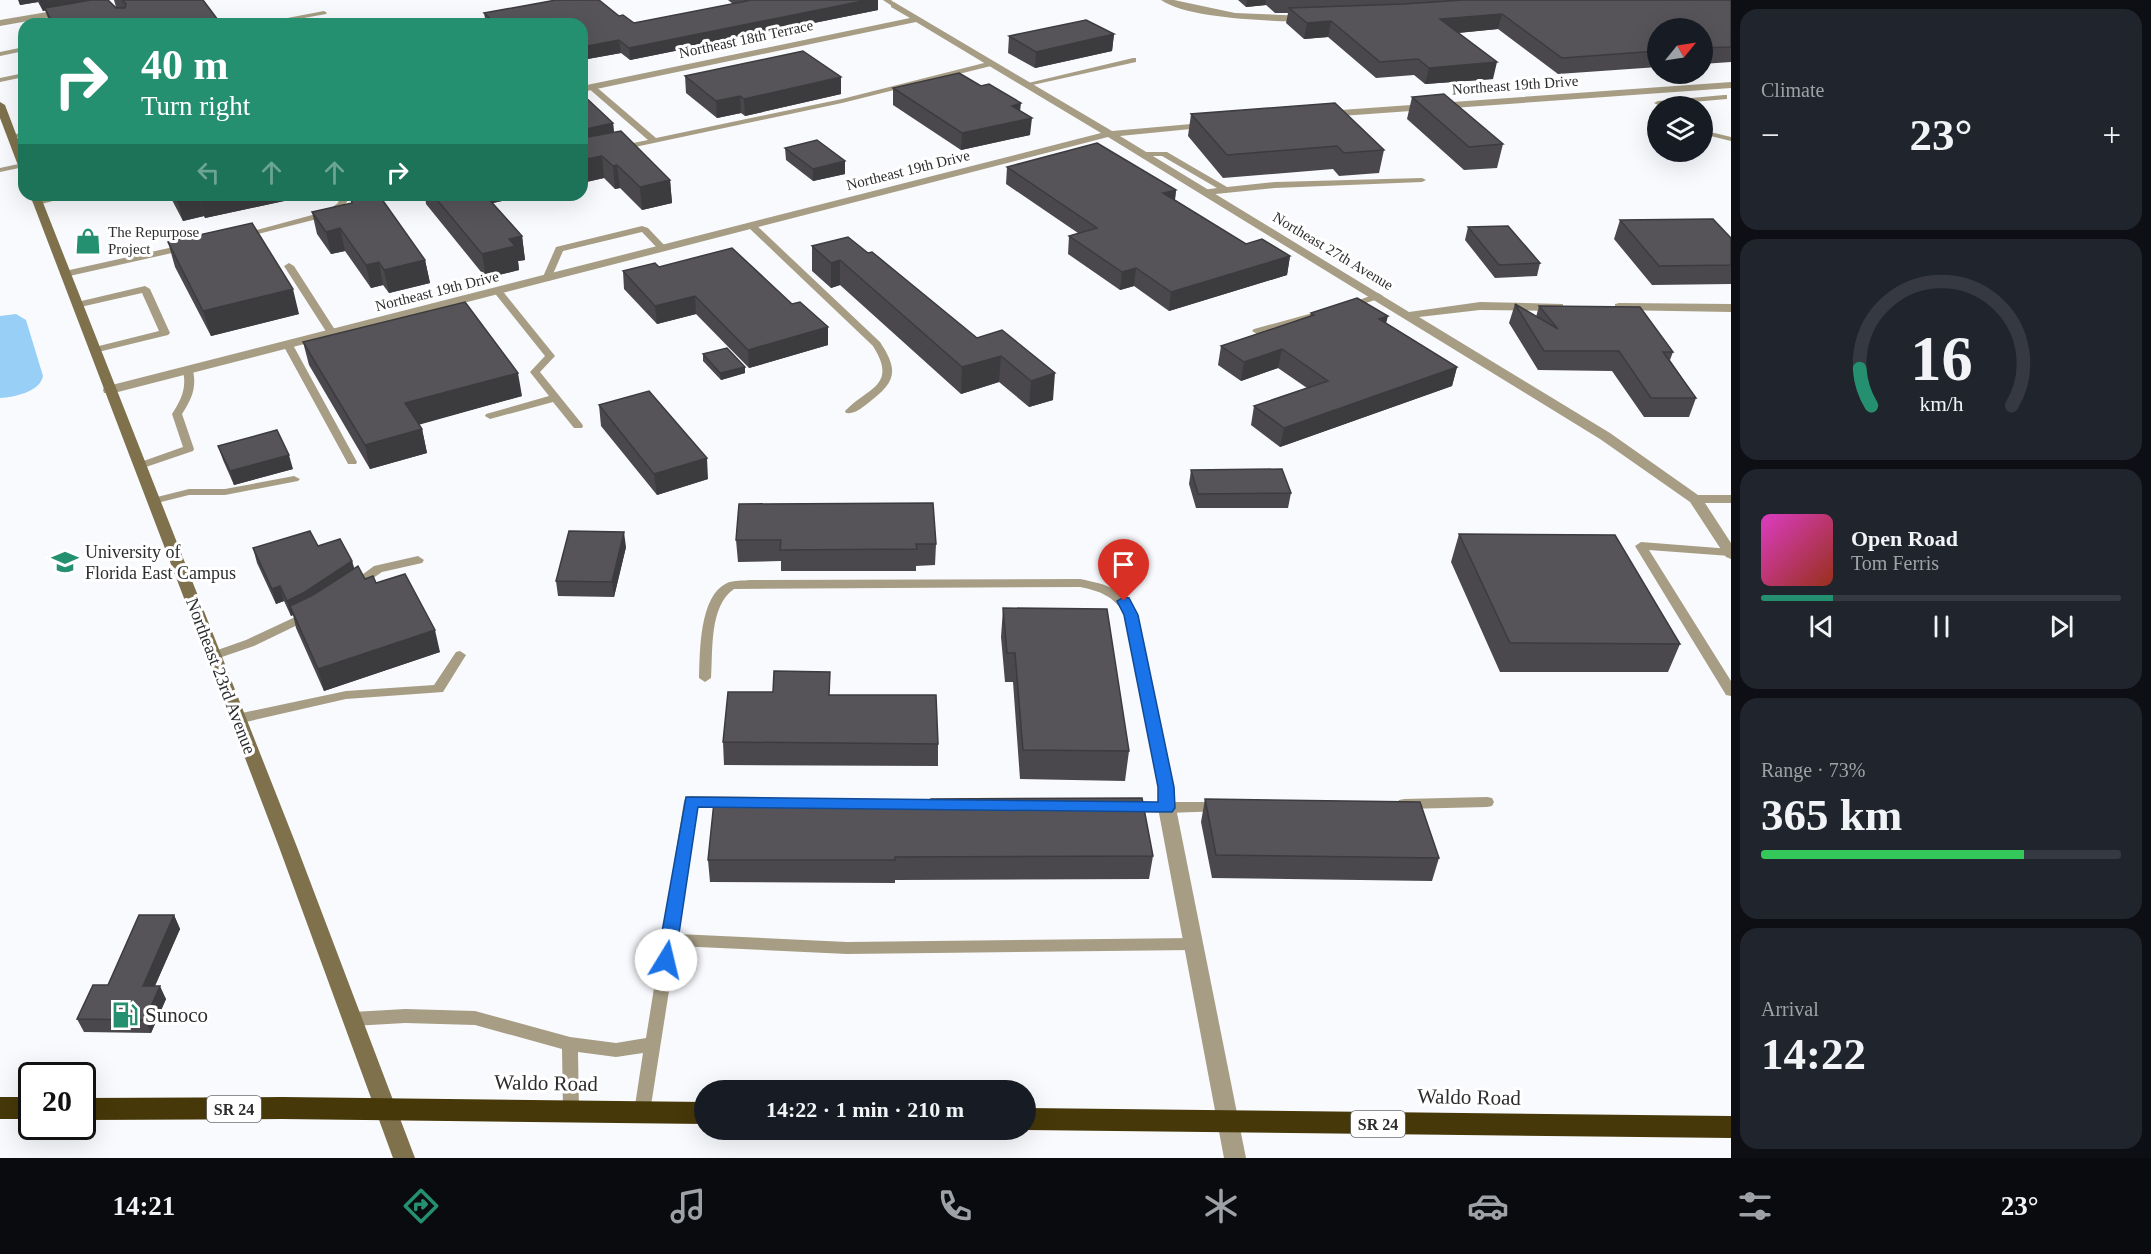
<!DOCTYPE html>
<meta charset="utf-8">
<style>
:root{--surface:#171b24;--page:#20242c;--text:#f1f3f6;--muted:#9ea1a6;--line:#363941;--accent:#24906f}
body{margin:0;font-family:"Times New Roman",serif;background:var(--page);color:var(--text);height:100vh;display:flex;flex-direction:column;font-size:22px;white-space:nowrap}
*{box-sizing:border-box;margin:0}
p{font-size:20px;color:var(--muted)}
.icon{flex:none;width:33px;height:33px;fill:none;stroke:currentColor;stroke-width:2;stroke-linecap:round;stroke-linejoin:round}
.map{position:relative;flex:1;overflow:hidden}
.side{display:flex;flex-direction:column;gap:9px;padding:9px;background:#0d0f14;width:420px}
.side>*{flex:none}
.guide{position:absolute;left:18px;top:18px;width:570px;height:183px;border-radius:18px;box-shadow:0 6px 24px #0002;background:#24906f;color:#fff;overflow:hidden}
.needle{width:39px;rotate:60deg}
.buttons{position:absolute;left:1647px;top:18px;display:grid;gap:12px}
.buttons a{display:grid;place-items:center;width:66px;height:66px;border-radius:50%;background:var(--surface);box-shadow:0 6px 24px #0002;font-size:30px}
.speed{position:absolute;left:18px;top:1062px;display:flex;gap:12px;font-size:30px;font-weight:700;text-align:center}
.speed>*{display:grid;place-content:center;width:78px;height:78px;border-radius:50%;background:var(--surface);box-shadow:0 6px 24px #0002;line-height:1}
.speed .limit{border:3px solid #111;border-radius:9px;background:#fff;color:#111}
.pin{position:absolute;display:grid;place-items:center;width:51px;height:51px;color:#fff;margin:-62px -26px;border-radius:50% 50% 50% 0;rotate:-45deg;box-shadow:0 0 6px #0007}
.pin .icon{rotate:45deg}
.me{position:absolute;width:66px;margin:-33px;rotate:9deg;stroke-linejoin:round;filter:drop-shadow(0 0 4px #0008)}
.turn{display:flex;align-items:center;gap:21px;height:126px;padding:0 24px;font-size:27px}
.turn .icon{width:78px;height:78px;stroke-width:2.5}
.turn b{display:block;font-size:42px;line-height:51px}
.lanes{display:flex;align-items:center;height:57px;padding:0 24px;background:#0003;justify-content:center;gap:30px;direction:ltr}
.lanes .off{opacity:.35}
.big{font-size:45px;font-weight:600;line-height:1.1}
.side .widget{flex:1;display:flex;flex-direction:column;justify-content:center;gap:9px;min-width:0;padding:0 21px;border-radius:18px;background:var(--page)}
.side .dial{align-items:center;gap:0}
.dial svg{height:156px;overflow:visible;fill:none;stroke:var(--line);stroke-width:7;stroke-linecap:round;text-anchor:middle}
.dial text{fill:var(--text);stroke:none}
.song{display:flex;align-items:center;gap:18px}
.cover{width:72px;height:72px;border-radius:9px;background:linear-gradient(135deg,hsl(310 70% 55%),hsl(10 70% 35%))}
.played{height:6px;border-radius:3px;background:linear-gradient(90deg,var(--accent) 20%,var(--line) 20%)}
.keys{display:flex;justify-content:space-around;direction:ltr}
.heat{display:flex;justify-content:space-between;align-items:center;font-size:33px;direction:ltr}
.charge{height:9px;border-radius:4px;background:linear-gradient(90deg,#34c759 73%,var(--line) 0)}
.trip{position:absolute;left:694px;top:1080px;width:342px;height:60px;border-radius:30px;background:var(--surface);box-shadow:0 6px 24px #0002;font-weight:600;line-height:60px;text-align:center}
.menu{display:flex;height:96px;justify-content:space-around;align-items:center;background:#090b0e;color:var(--muted)}
.menu .icon{width:42px;height:42px}
.menu .on{color:var(--accent)}
.menu b{font-size:27px;color:var(--text)}
main{display:flex;flex:1;min-height:0}
.map>svg:first-child{display:block}
</style>
<main>
<div class="map">
<svg width="1731" height="1158" viewBox="0 0 1731 1158">
<rect width="100%" height="100%" fill="#f9fafe"/>
<path fill="#97cff7" d="M16 314 26 320 43 376C40 392 14 397 0 398V316Z"/>
<g fill="none" stroke-linecap="round" stroke-linejoin="round">
<path fill="#a69d84" fill-rule="evenodd" d="M883 0H891L897 5 892 6Z
M324 11 327 13 326 14 271 24H256Z
M64 17 66 18V20L48 24H33Z
M24 47V51L0 56V52Z
M1133 58H1136V62L1028 86 1024 84Z
M992 61 996 63 995 65 842 103 621 150 617 148 618 146 648 140 587 87 594 85 656 138 842 99Z
M24 73V77L0 82V78Z
M1724 95H1727V99L1658 105 1654 103 1658 101Z
M1702 130 1731 137V141L1702 134Z
M24 132V136L12 138 8 136Z
M1139 152H1167L1227 187 1275 182 1422 178 1426 180 1422 182 1275 188 1206 195 1203 194V190L1217 188 1162 156H1142L1138 154Z
M23 163 24 167 0 172V168Z
M340 195H348C348 205 341 210 333 215L242 238 238 235 327 211 338 203Z
M752 223 755 224 880 342C900 372 895 383 867 404 860 409 855 414 846 413L845 411C868 387 898 386 873 346L749 228V224Z
M642 226 648 228 666 247V251H660L642 232 563 251 550 281H544L542 279 556 247Z
M187 244 190 245V249L65 277 60 274 65 271Z
M289 263 294 266 337 333 335 335 332 336 327 333 284 266Z
M145 286 150 289 170 333 168 335 94 353 91 352V348L159 331 142 293 76 308 73 307V303Z
M498 288 501 289 555 356 540 372 582 424 583 426 582 428H574L553 402 490 419 485 416 486 414 549 396 530 372 545 356 493 291Z
M1378 293 1383 296 1381 298 1348 309 1343 306Z
M1320 311 1323 312V316L1257 334 1252 331 1254 329Z
M288 342 293 345 357 462 356 464H348L347 462 283 345Z
M188 368 193 371C197 388 191 400 182 414L194 449 193 451 143 468H135L134 466 135 464 183 447 172 414C181 400 187 388 183 371Z
M294 476 300 479 298 481 225 495H189L153 504 147 501 149 499 189 489H225Z
M1641 542 1731 549 1730 556 1649 550 1731 681V696L1726 695 1635 546Z
M418 556 424 560 422 563 382 572 357 589H349L347 586 374 566Z
M1080 579C1109 585 1122 588 1137 615L1173 787 1174 802H1219L1224 803 1226 807 1224 811 1167 813 1123 812 1121 808 1123 804 1128 803 1160 802 1159 787 1125 615C1114 596 1100 591 1080 587L734 589C709 606 713 651 711 678L705 682 699 678C700 652 699 596 727 583 734 580 743 581 750 580Z
M308 611 312 612 314 615 312 618 254 646 213 660 207 656 209 653 246 640Z
M460 651 466 655 443 692 346 699 237 724 232 722 230 719 232 716 237 714 346 691 434 685 456 652Z
M691 796 769 797 774 798 776 802 774 806 769 807 697 806 678 934 847 942 1193 938 1198 940 1201 944 1198 948 1193 950 847 954 676 946 650 1112 648 1117 642 1119 636 1117 634 1112 643 1053 616 1057 578 1052 579 1111 577 1116 571 1118 565 1116 563 1111 562 1049 475 1025 405 1023 353 1026 347 1024 345 1019 347 1014 353 1012 405 1009 475 1011 570 1037 616 1043 646 1038 684 801 686 797Z
M1487 797 1492 798 1494 802 1492 806 1487 807 1404 809 1399 808 1397 804 1399 800 1404 799Z"/>
<path fill="#a69d84" fill-rule="evenodd" d="M1161 0H1174L1235 13 1307 16 1311 19 1307 22C1273 21 1188 19 1161 0Z
M894 2 1112 131 1214 122 1216 124 1211 127 1120 136 1409 312 1480 302 1563 304V310L1559 311 1480 310 1419 317 1610 433 1698 495H1731V503H1705L1731 543V559L1726 557 1690 502 1600 439 1108 137 114 393H104L103 390 104 387 1101 133 916 22 582 92V86L910 18 891 7V3Z
M65 9 69 12 68 14 0 26V20Z
M1731 82V88L1327 117 1322 114 1327 111Z
M56 195H77L37 205 32 202Z
M1619 303 1731 304V312L1615 310V304Z
M1167 801 1173 803 1176 808 1246 1158H1224L1158 808 1161 803Z"/>
<path fill="#7e714c" fill-rule="evenodd" d="M0 102 5 105 24 155V171L19 168 0 118Z
M30 195H40L297 847 415 1158H393L279 847Z"/>
<path fill="#463808" fill-rule="evenodd" d="M0 1097H32V1119H0Z
M282 1097 705 1102V1124L282 1119 82 1120V1098Z
M1026 1108 1731 1116V1138L1026 1130H1024H1026Z"/>
</g>
<path fill="#4a484c" d="M18 0H108L116 7 114 0H203L221 24H50L45 10 43 11 38 2 20 5Z
M728 0H878V10L630 60 621 53 582 60V24H486L484 13 634 23 733 4Z
M1238 0H1731V62L1702 64V28H1658V67L1558 74 1498 29 1458 33 1493 79 1425 84 1414 75 1376 78 1328 37 1304 39 1286 23 1288 13H1275L1266 5 1246 7Z
M1114 34 1112 51 1035 68 1008 53 1009 36Z
M685 76 841 94 745 116 741 113 717 118 686 93Z
M893 88 1020 111 1030 135 961 150 893 105Z
M1412 97 1503 144 1497 168 1464 170 1407 119Z
M1191 114 1384 150 1379 173 1339 176 1333 169 1223 178 1188 136Z
M613 123 614 132 670 180 672 203 642 210 620 188 615 189 604 178 582 183Z
M785 148 845 174 813 181 786 160Z
M1007 167 1176 190 1175 200 1246 244 1290 256 1287 275 1169 311 1134 286 1120 290 1068 254 1069 236 1078 233 1006 184Z
M171 195H312L205 218 204 216 183 221 172 200Z
M425 195H529L493 203 522 236 525 260 518 261 519 270 486 278 426 204Z
M312 212 425 260 430 283 389 293 383 285 371 288 345 251 331 254 317 234Z
M1620 220 1731 238V284L1652 285 1614 239Z
M1468 227 1540 263 1537 276 1495 278 1465 240Z
M168 242 299 314 211 336 175 267Z
M812 246 868 253 977 338 1002 330 1053 400 1029 407 999 382 961 394 840 285 831 288 812 271Z
M659 267 792 304 828 327V345L749 368 696 314 657 324 624 289 623 271Z
M1515 304 1536 317 1539 306 1673 352 1670 360 1696 398 1689 417H1644L1612 371 1538 370 1509 323Z
M1311 313 1386 323 1457 367 1452 386 1280 447 1251 425 1254 406 1307 388 1278 368 1241 381 1218 365 1221 346 1310 316Z
M303 342 522 396 419 424 422 429 427 453 370 469 309 365Z
M703 354 745 373 721 380 703 361Z
M599 405 708 479 657 495 601 426Z
M218 446 293 469 234 485 223 460Z
M1191 470 1291 493 1288 508H1196L1189 484Z
M739 504 936 544 935 565 916 566V571H781V561L738 562 736 540Z
M1459 534 1680 644 1668 672H1500L1451 562Z
M318 546 352 561 354 568 365 579 376 583 440 652 324 691 296 628 293 615 291 616 284 601 276 604 257 563 253 548Z
M626 547 614 597 558 596 556 581Z
M1003 608 1129 751 1125 781 1020 779 1013 682H1005L1001 637Z
M830 695 938 744V766L724 765 723 742Z
M1205 799 1439 858 1432 881 1212 878 1201 822Z
M714 802 1153 856 1149 879 895 880V883L710 882 708 860Z
M174 915 180 929 155 986 166 999 151 1033 84 1032 77 1019 108 985Z"/>
<path fill="#3c3b3e" d="M19 0H38V2L20 5Z
M39 0H107L43 11Z
M868 0H878V10L630 60 629 48Z
M1247 0H1266V5L1246 7Z
M1502 14 1498 29 1436 35 1440 19Z
M1331 21 1328 37 1304 39 1307 23Z
M1114 34 1112 51 1035 68 1036 52Z
M619 40 621 53 582 60V47Z
M1497 62 1493 79 1425 84 1429 68Z
M841 77V94L745 116 744 99Z
M740 96 741 113 717 118 716 101Z
M1021 103 1019 120 1032 118 1030 135 961 150 962 133 1012 106Z
M613 123 615 145 582 153V130Z
M602 156 604 178 582 183V160Z
M845 161V174L813 181V169Z
M617 165 620 188 615 189 613 166Z
M670 180 672 203 642 210 640 187Z
M1176 190 1174 207 1163 193Z
M223 195H312L205 218 200 200Z
M477 195H529L479 206Z
M199 198 204 216 183 221 178 202Z
M340 228 345 251 331 254 326 232Z
M522 236 525 260 518 261 519 270 486 278 482 254 509 239Z
M1290 256 1287 275 1169 311 1171 292Z
M425 260 430 283 389 293 384 270Z
M840 260V285L831 288V263Z
M379 262 383 285 371 288 366 265Z
M1136 268 1134 286 1120 290 1122 272Z
M293 289 299 314 211 336 203 311Z
M695 296 696 314 657 324 655 306Z
M1388 316 1383 335 1379 319Z
M828 327V345L749 368 748 350Z
M1282 349 1278 368 1241 381 1244 362Z
M1001 356 999 382 961 394 962 367Z
M745 367V373L721 380 720 373Z
M1457 367 1452 386 1280 447 1284 428Z
M518 373 522 396 411 427 405 403Z
M1055 373 1053 400 1029 407 1031 381Z
M422 429 427 453 370 469 365 445Z
M289 455 293 469 234 485 230 471Z
M707 458 708 479 657 495 654 474Z
M624 532 626 547 614 597 612 582Z
M352 561 356 575 290 606 293 615 291 616 287 601Z
M280 586 284 601 276 604 272 589Z
M435 630 440 652 324 691 318 669Z
M174 915 180 929 149 999 143 986Z
M160 986 166 999 151 1033 145 1020Z"/>
<path fill="#565458" stroke="#3c3b3e" stroke-width="1.5" d="M91 0H108L116 8H125L126 4 122 0H203L221 24H72L71 22 53 24 45 8Z
M556 0H599L619 16 623 15 634 23 747 1 745 0H868L629 48 619 40 582 47V24H496L484 13Z
M1462 0H1731V47L1702 48V28H1658V51L1562 58 1502 14 1440 19 1497 62 1429 68 1418 59 1380 62 1331 21 1307 23 1289 8 1404 4Z
M1086 20 1114 34 1036 52 1009 36Z
M803 51 841 77 744 99 740 96 716 101 685 76Z
M959 73 981 86 989 84 1021 103 1012 106 1032 118 962 133 893 88Z
M582 94 613 123 582 130Z
M1444 94 1503 144 1469 147 1412 97Z
M1335 103 1384 150 1344 153 1337 146 1227 155 1191 114Z
M621 131 670 180 640 187 617 165 613 166 602 156 582 160V138Z
M817 140 845 161 813 169 785 148Z
M1097 143 1176 190 1163 193 1246 244 1262 239 1290 256 1171 292 1136 268 1122 272 1069 236 1097 228 1007 167Z
M174 195H223L200 200 199 198 178 202Z
M364 195H379L425 260 384 270 379 262 366 265 340 228 326 232 312 212 352 203 351 198Z
M433 195H485L522 236 509 239 515 246 482 254Z
M1713 219 1731 238V265L1659 266 1620 220Z
M252 223 293 289 203 311 168 242Z
M1508 226 1540 263 1499 265 1468 227Z
M848 237 868 253 872 252 977 338 1002 330 1055 373 1031 381 1001 356 962 367 840 260 831 263 812 246Z
M732 248 792 304 800 302 828 327 748 350 695 296 655 306 623 271 655 263 659 267Z
M1357 298 1388 316 1379 319 1457 367 1284 428 1254 406 1328 381 1282 349 1244 362 1221 346 1314 315 1311 313Z
M465 302 518 373 405 403 422 429 365 445 303 342Z
M1515 304 1558 329 1539 306 1640 307 1673 352H1663L1696 398H1651L1619 351H1544Z
M727 348 745 367 720 373 703 354Z
M649 391 707 458 654 474 599 405Z
M277 430 289 455 230 471 218 446Z
M1282 469 1291 493 1198 494 1191 470Z
M933 503 936 544H916L917 549 780 550 781 540H736L739 504Z
M310 531 318 546 340 539 352 561 305 592 287 601 280 586 272 589 253 548Z
M569 531 624 532 612 582 556 581Z
M1459 534 1615 535 1680 644 1510 643Z
M358 566 365 579 373 576 376 583 405 574 435 630 318 669 290 606 313 595Z
M1003 608 1107 609 1129 751 1023 750 1015 653H1007Z
M774 671 830 672 829 695H936L938 744 723 742 728 692H773Z
M1142 798 1153 856 895 857V860H708L714 802 931 803V799Z
M1205 799 1420 802 1439 858 1216 855Z
M139 915H174L143 986H160L145 1020 77 1019 93 985H108Z"/>
<path fill="#1a73e8" stroke="#114b97" stroke-width="1.5" d="M1124 597 1129 598 1138 615 1174 787 1175 808 1172 812 698 807 675 960 673 966 666 968 660 966 657 960 686 797 1158 802V787L1124 615 1117 601Z"/>
<defs>
<g id="shop-bare" transform="scale(2.07)"><path d="M-5-2.5h2.3a2.7 3.5 0 0 1 5.4 0H5L5.5 6h-11ZM-1.5-2.5h3a1.5 2.3 0 0 0-3 0Z" fill="#24906f" stroke="#fff" stroke-width="2.5" paint-order="stroke"/></g>
<g id="university-bare" transform="scale(2.07)"><path d="M0-5L7-2L0 1L-7-2ZM-4 1L0 2.5L4 1V4Q0 6-4 4Z" fill="#24906f" stroke="#fff" stroke-width="2.5" paint-order="stroke"/></g>
<g id="fuel-bare" transform="scale(2.07)"><path d="M-5.5-6h7V0h2V4h1.3V-2.5L3-4.5l.8-.8L6-3V5H2.5V1h-1V6h-7ZM-4.2-4.7v3.2H.2V-4.7Z" fill="#24906f" stroke="#fff" stroke-width="2.5" paint-order="stroke"/></g>
</defs>
<g fill-rule="evenodd">
<use href="#shop-bare" x="88" y="241"/>
<use href="#university-bare" x="65" y="562"/>
<use href="#fuel-bare" x="125" y="1015"/>
</g>
<g text-anchor="middle" dominant-baseline="central" stroke-width="6" stroke-linejoin="round" paint-order="stroke">
<g font-size="15" fill="#2d2d2f" stroke="#fff">
<text transform="translate(746 39) rotate(-12)">Northeast 18th Terrace</text>
<text transform="translate(1515 85) rotate(-4)">Northeast 19th Drive</text>
<text transform="translate(908 170) rotate(-14)">Northeast 19th Drive</text>
<text transform="translate(1333 251) rotate(31)">Northeast 27th Avenue</text>
<text transform="translate(437 291) rotate(-14)">Northeast 19th Drive</text>
</g>
<g font-size="15" fill="#2d2d2f" stroke="#fff" text-anchor="start">
<text x="108" y="232">The Repurpose<tspan x="108" dy="17">Project</tspan></text>
</g>
<g fill="#fff" stroke="#6c6c6d" stroke-width="1.5">
<rect x="207" y="1096" width="54" height="26" rx="4.5"/>
<rect x="1351" y="1111" width="54" height="26" rx="4.5"/>
</g>
<g font-size="16" font-weight="bold" fill="#2d2d2f">
<text x="234" y="1109">SR 24</text>
<text x="1378" y="1124">SR 24</text>
</g>
<g font-size="18" fill="#2d2d2f" stroke="#fff" text-anchor="start">
<text x="85" y="552">University of<tspan x="85" dy="21">Florida East Campus</tspan></text>
</g>
<g font-size="18" fill="#2d2d2f" stroke="#fff">
<text transform="translate(221 676) rotate(69)">Northeast 23rd Avenue</text>
</g>
<g font-size="21" fill="#2d2d2f" stroke="#fff" text-anchor="start">
<text x="145" y="1015">Sunoco</text>
</g>
<g font-size="21" fill="#2d2d2f" stroke="#fff">
<text transform="translate(546 1083) rotate(1)">Waldo Road</text>
<text transform="translate(1469 1097) rotate(1)">Waldo Road</text>
</g>
</g>
</svg>
<div class="buttons">
<a><svg class="needle" viewBox="-14 -14 28 28"><path d="M0-13l5 13h-10z" fill="#e53935"/><path d="M0 13l5-13h-10z" fill="#9ea1a6"/></svg></a>
<a><svg class="icon" aria-label="layers" viewBox="0 0 24 24"><path d="M12 4l9 5-9 5-9-5zM3 14l9 5 9-5"/></svg></a>
</div>
<div class="speed"><div class="limit">20</div></div>
<div class="pin" style="left:1124px;top:601px;background:#d93025"><svg class="icon" aria-label="arrive" viewBox="0 0 24 24"><path d="M6 21V4h12l-3 4 3 4H6"/></svg></div>
<svg class="me" style="left:666px;top:960px" viewBox="-20 -20 40 40"><circle r="19" fill="#fff"/><path d="M0-13L10 11 0 6-10 11z" fill="#1a73e8"/></svg>
<div class="trip">14:22 · 1 min · 210 m</div>
<div class="guide">
<div class="turn"><svg class="icon" aria-label="right" viewBox="0 0 24 24"><path d="M7 20v-9h11M14 6l5 5-5 5"/></svg><div><b>40 m</b>Turn right</div></div>
<div class="lanes"><svg class="icon off" aria-label="left" viewBox="0 0 24 24"><path d="M17 20v-9H6M10 6l-5 5 5 5"/></svg><svg class="icon off" aria-label="ahead" viewBox="0 0 24 24"><path d="M12 20V5M6 11l6-6 6 6"/></svg><svg class="icon off" aria-label="ahead" viewBox="0 0 24 24"><path d="M12 20V5M6 11l6-6 6 6"/></svg><svg class="icon" aria-label="right" viewBox="0 0 24 24"><path d="M7 20v-9h11M14 6l5 5-5 5"/></svg></div>
</div>
</div>
<section class="side">
<div class="widget"><p>Climate</p>
<div class="heat"><a>−</a><b class="big">23°</b><a>+</a></div>
</div>
<div class="widget dial"><svg viewBox="0 0 100 80">
<path d="M14 69A42 42 0 1 1 86 69"/>
<path d="M14 69A42 42 0 0 1 8 50" stroke="#24906f"/>
<text x="50" y="56" font-size="32" font-weight="700">16</text>
<text x="50" y="72" font-size="11">km/h</text>
</svg></div>
<div class="widget">
<div class="song"><i class="cover"></i><div><b>Open Road</b><p>Tom Ferris</p></div></div>
<div class="played"></div>
<div class="keys"><svg class="icon" aria-label="previous" viewBox="0 0 24 24"><path d="M18 5L8 12l10 7zM5 5v14"/></svg><svg class="icon" aria-label="pause" viewBox="0 0 24 24"><path d="M8 5v14M16 5v14"/></svg><svg class="icon" aria-label="next" viewBox="0 0 24 24"><path d="M6 5l10 7-10 7zM19 5v14"/></svg></div>
</div>
<div class="widget"><p>Range · 73%</p><b class="big">365 km</b><div class="charge"></div></div>
<div class="widget"><p>Arrival</p><b class="big">14:22</b></div>
</section>
</main>
<nav class="menu">
<b>14:21</b>
<svg class="icon on" aria-label="directions" viewBox="0 0 24 24"><path d="M12 3l9 9-9 9-9-9zM9 14v-3h6M13 9l2 2-2 2"/></svg>
<svg class="icon" aria-label="music" viewBox="0 0 24 24"><path d="M9 18V5l10-2v13"/><circle cx="6" cy="18" r="3"/><circle cx="16" cy="16" r="3"/></svg>
<svg class="icon" aria-label="phone" viewBox="0 0 24 24"><path d="M5 4h4l2 5-3 2q2 4 5 5l2-3 5 2v4C11 20 4 13 5 4z"/></svg>
<svg class="icon" aria-label="climate" viewBox="0 0 24 24"><path d="M12 3v18M4 7l16 10M4 17L20 7"/></svg>
<svg class="icon" aria-label="car" viewBox="0 0 24 24"><path d="M5 17H2v-5l4-1 3-4h7l3 4 3 1v5h-3M9 17h6M6 11h13"/><circle cx="7" cy="17" r="2"/><circle cx="17" cy="17" r="2"/></svg>
<svg class="icon" aria-label="filters" viewBox="0 0 24 24"><path d="M4 7h16M4 17h16"/><circle cx="9" cy="7" r="2"/><circle cx="15" cy="17" r="2"/></svg>
<b>23°</b>
</nav>
